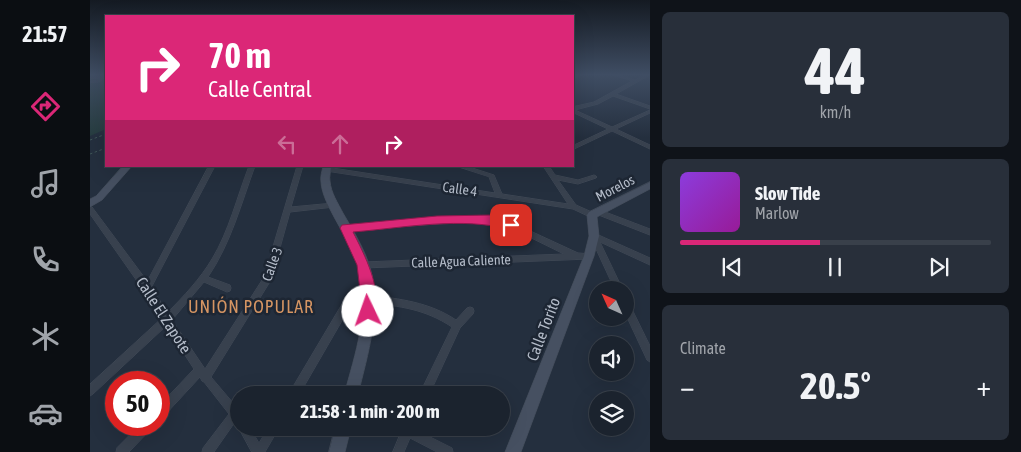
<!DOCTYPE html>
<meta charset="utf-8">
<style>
:root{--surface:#1b232e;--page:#282f3a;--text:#f1f3f6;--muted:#a0a4aa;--line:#39404a;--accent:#db2777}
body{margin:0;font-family:"Asap Condensed",sans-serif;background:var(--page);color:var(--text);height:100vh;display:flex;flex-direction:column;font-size:19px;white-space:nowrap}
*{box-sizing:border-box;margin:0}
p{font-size:16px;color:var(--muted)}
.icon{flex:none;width:28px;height:28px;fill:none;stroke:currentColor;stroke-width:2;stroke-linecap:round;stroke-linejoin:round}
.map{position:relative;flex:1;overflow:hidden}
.panel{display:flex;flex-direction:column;gap:12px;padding:12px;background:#0f1319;width:371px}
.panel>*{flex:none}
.hud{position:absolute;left:15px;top:15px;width:469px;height:152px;border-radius:0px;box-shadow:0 5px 20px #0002,0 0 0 1px var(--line);background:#db2777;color:#fff;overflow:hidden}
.needle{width:32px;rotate:315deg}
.fabs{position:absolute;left:499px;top:281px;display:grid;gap:10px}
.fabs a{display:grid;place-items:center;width:45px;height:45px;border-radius:50%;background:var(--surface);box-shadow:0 5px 20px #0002,0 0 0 1px var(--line);font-size:25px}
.speed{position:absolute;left:15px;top:371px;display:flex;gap:10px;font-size:25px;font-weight:700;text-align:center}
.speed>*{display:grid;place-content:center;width:65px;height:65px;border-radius:50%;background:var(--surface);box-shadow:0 5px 20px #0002,0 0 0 1px var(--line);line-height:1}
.speed .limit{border:8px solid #d22;background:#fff;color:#111}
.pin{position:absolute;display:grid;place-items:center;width:42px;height:42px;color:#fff;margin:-21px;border-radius:10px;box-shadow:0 2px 8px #0006}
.me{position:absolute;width:55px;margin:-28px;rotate:357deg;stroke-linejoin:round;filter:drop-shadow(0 0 4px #0008)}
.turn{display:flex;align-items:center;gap:18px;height:105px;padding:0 20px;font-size:22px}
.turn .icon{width:65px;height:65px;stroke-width:2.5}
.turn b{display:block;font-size:35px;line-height:42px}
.lanes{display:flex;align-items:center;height:48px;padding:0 20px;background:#0003;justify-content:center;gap:25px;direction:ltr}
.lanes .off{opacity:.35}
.big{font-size:38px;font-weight:700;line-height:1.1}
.panel .tile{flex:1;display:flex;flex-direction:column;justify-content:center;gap:8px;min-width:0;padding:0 18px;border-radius:8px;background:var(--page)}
.panel .dial{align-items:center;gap:0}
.dial b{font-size:65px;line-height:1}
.song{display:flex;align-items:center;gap:15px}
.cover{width:60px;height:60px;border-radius:8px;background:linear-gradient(135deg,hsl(270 70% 55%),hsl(300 70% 35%))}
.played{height:5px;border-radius:2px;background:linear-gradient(90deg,var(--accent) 45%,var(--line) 45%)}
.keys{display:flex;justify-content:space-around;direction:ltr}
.heat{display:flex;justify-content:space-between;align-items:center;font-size:28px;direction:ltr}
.trip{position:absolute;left:140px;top:386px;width:280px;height:50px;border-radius:25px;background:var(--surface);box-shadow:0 5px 20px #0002,0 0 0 1px var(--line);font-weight:700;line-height:50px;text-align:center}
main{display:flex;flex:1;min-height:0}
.tabs{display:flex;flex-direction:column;width:90px;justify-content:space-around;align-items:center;background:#0b0e12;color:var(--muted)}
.tabs .icon{width:35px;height:35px}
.tabs .on{color:var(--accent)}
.tabs b{font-size:22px;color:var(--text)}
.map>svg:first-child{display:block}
</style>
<main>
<nav class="tabs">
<b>21:57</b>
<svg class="icon on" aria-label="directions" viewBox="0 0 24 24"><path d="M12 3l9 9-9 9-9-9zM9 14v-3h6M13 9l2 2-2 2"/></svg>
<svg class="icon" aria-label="music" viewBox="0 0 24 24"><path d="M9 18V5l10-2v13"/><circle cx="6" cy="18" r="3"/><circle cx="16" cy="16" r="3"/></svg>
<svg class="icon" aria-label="phone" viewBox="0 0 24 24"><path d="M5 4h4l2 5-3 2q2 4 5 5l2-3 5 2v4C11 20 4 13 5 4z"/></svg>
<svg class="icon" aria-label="climate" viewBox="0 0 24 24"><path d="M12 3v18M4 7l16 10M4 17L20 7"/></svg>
<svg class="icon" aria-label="car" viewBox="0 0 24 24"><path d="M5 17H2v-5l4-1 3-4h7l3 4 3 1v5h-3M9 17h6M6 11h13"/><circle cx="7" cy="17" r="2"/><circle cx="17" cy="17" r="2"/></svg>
</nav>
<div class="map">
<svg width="560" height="452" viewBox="0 0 560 452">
<rect width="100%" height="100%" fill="#242f3e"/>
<path fill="#263c3f" d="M0 75H16V129L0 136Z"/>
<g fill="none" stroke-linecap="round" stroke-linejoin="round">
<g stroke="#414a57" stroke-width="2.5">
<path id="lane" d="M0 75H3
M0 78 14 77
M0 82 9 81 16 75"/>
</g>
<g stroke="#414a57" stroke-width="1">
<path id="street" d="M487 75H492L482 79V76Z
M523 75H528L545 80 555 75H559L558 76 526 94 560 106V109L523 96 508 104 485 110 522 127 560 110V113L526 129 560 145V149L522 131 482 150V146L518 129 482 112V107L504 102 542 81Z
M119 166H125L61 288 78 312C94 296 110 279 122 259 139 231 147 197 159 166H165C151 204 141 243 118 277L140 285 141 288 140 291 137 292 114 282 82 320 115 369 174 277 207 166H213L201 207 244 203 247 205 244 207 200 212 181 280 121 377 149 410V424L145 422 124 452H112L113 448 139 414 114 382 112 381 110 377 73 417 69 418V406L104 369 76 326 3 394 0 396V384L72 318 54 291 0 214V207H2L57 281Z
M366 166H376L404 175 412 194 478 204 453 166H459L465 175 488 180 504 175 506 176 507 177 506 178 488 184 468 180 486 205 504 213 505 215 502 218 483 209 236 171 233 169 236 167 405 193 399 177Z
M506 210H510L560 229V235L506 214 505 212Z
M401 216 423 223 488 253 502 254 503 256 502 258 499 259 274 268 271 267 270 265 271 263 274 262 474 254 419 227 401 222 347 224 256 231 254 230 253 228 254 226 256 225 347 218Z
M504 233 560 258V265L510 242 533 290H525L500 236 502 234Z
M261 293 264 294 265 297 264 300 209 395H198L258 294Z
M279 295C310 299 339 302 366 320L377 308 380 307 383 308 384 311 383 314 370 328 339 395H329L362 327C335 309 310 306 279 303L276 302 275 299 276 296Z
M535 300 538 301 560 346V362L557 360 535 313Z
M50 425H62L61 429 39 452H26L27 448Z
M149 428H160L169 443 178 428H189L175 452H162Z
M313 428H324V429L362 448 363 452H347L320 438 314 452H303Z"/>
</g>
<g stroke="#414a57" stroke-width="1">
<path id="secondary" d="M33 166H42L12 200 0 207V199L6 196Z
M233 166H241C241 171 239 177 240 181 241 193 248 203 253 213 263 230 274 248 280 267 292 310 278 353 268 395H254C265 354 281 309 268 266 261 240 232 205 231 182 230 177 232 171 233 166Z
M560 182V189L507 217 509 236 504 256 431 452H415L494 256 499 236 497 215 499 212Z
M245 428H261L255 452H239Z"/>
</g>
<path stroke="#3f5557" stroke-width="1" stroke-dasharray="2.5 2.5" stroke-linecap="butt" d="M0 140 16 134
M0 154 16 148"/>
<use href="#lane" stroke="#38414e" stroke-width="2"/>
<use href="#street" fill="#38414e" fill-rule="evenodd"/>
<use href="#secondary" fill="#465061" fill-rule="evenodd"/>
</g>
<linearGradient id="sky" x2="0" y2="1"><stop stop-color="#141a22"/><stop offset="0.54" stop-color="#3f4d63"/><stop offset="1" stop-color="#3f4d63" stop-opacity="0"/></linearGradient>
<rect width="560" height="138" fill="url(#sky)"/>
<path fill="#db2777" stroke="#8e194d" d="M401 215 425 222 427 225 421 230C374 216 312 228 263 232 274 254 294 291 283 316L278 318 273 316 267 265 250 228 252 225 347 216Z"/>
<g text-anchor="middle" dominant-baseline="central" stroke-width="5" stroke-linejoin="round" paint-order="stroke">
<g font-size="14" fill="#b4bcc9" stroke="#1d2633">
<text transform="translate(525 188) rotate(-27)">Morelos</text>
<text transform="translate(370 189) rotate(8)">Calle 4</text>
<text transform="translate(371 261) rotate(-2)">Calle Agua Caliente</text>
<text transform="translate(182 264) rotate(-70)">Calle 3</text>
</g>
<g font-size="16" fill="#b4bcc9" stroke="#1d2633">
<text transform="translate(74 315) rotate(57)">Calle El Zapote</text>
<text transform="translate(453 329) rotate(-69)">Calle Torito</text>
</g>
<g font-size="18" letter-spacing="1" fill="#d59563" stroke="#1d2633">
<text x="161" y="306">UNIÓN POPULAR</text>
</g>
</g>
</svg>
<div class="fabs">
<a><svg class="needle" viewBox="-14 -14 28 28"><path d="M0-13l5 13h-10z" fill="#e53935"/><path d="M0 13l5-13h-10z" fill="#a0a4aa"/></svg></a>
<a><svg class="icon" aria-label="sound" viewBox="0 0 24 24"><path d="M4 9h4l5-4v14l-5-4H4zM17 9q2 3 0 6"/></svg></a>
<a><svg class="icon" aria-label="layers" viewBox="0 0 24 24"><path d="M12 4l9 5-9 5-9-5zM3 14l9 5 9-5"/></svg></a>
</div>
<div class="speed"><div class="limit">50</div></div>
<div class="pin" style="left:421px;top:225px;background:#d93025"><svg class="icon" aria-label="arrive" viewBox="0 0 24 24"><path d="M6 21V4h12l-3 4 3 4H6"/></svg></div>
<svg class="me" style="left:278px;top:311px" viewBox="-20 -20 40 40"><circle r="19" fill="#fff"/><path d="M0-13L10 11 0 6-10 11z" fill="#db2777"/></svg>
<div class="trip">21:58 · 1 min · 200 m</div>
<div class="hud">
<div class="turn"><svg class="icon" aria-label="right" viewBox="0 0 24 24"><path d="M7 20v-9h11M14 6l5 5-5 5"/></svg><div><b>70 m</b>Calle Central</div></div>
<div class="lanes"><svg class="icon off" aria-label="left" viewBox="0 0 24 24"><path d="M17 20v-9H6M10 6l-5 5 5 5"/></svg><svg class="icon off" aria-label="ahead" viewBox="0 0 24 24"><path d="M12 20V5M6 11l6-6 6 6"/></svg><svg class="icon" aria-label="right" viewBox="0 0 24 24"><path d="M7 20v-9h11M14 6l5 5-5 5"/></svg></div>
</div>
</div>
<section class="panel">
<div class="tile dial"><b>44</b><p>km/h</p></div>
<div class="tile">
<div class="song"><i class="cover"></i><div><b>Slow Tide</b><p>Marlow</p></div></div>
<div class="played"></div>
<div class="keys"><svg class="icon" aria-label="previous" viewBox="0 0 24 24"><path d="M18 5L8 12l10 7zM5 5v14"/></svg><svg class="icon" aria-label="pause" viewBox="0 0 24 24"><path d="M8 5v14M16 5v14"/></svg><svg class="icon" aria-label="next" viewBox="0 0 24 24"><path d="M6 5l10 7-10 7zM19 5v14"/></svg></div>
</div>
<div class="tile"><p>Climate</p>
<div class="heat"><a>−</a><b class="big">20.5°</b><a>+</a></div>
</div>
</section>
</main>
